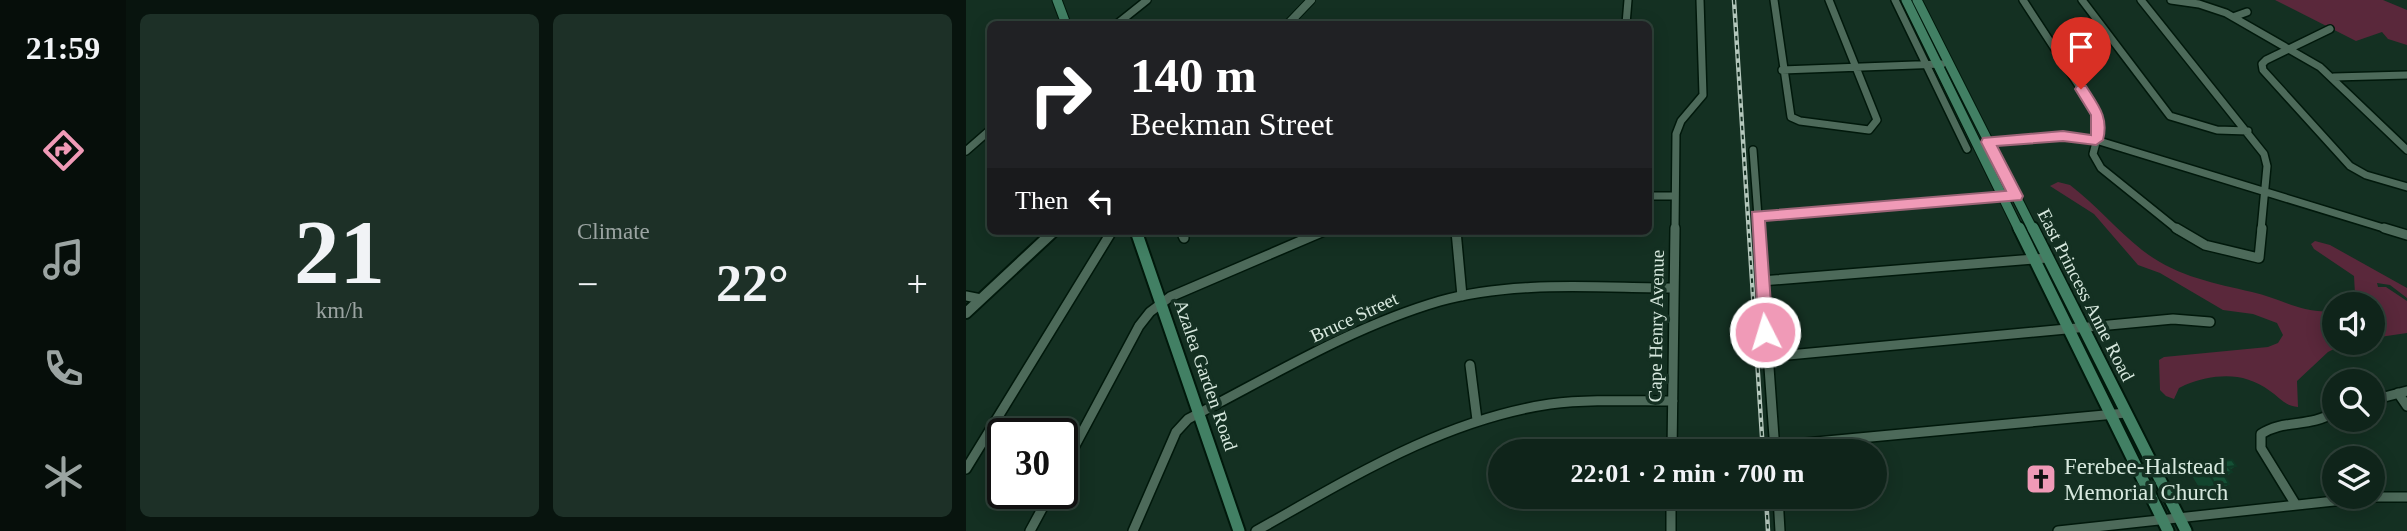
<!DOCTYPE html>
<meta charset="utf-8">
<style>
:root{--surface:#0f241a;--page:#1d3027;--text:#f1f3f6;--muted:#9ba4a2;--line:#2f4139;--accent:#f09ab7}
body{margin:0;font-family:"Times New Roman",serif;background:var(--page);color:var(--text);height:100vh;display:flex;flex-direction:column;font-size:26px;white-space:nowrap}
*{box-sizing:border-box;margin:0}
p{font-size:23px;color:var(--muted)}
.icon{flex:none;width:38px;height:38px;fill:none;stroke:currentColor;stroke-width:2;stroke-linecap:round;stroke-linejoin:round}
.map{position:relative;flex:1;overflow:hidden}
.panel{display:flex;flex-direction:column;gap:14px;padding:14px;background:#08140e;width:840px}
.panel>*{flex:none}
.hud{position:absolute;left:21px;top:21px;width:665px;height:214px;border-radius:10px;box-shadow:0 4px 18px #0003,0 0 0 2px var(--line);background:#202124;color:#fff;overflow:hidden}
.tools{position:absolute;left:1356px;top:292px;display:grid;gap:14px}
.tools a{display:grid;place-items:center;width:63px;height:63px;border-radius:50%;background:var(--surface);box-shadow:0 4px 18px #0003,0 0 0 2px var(--line);font-size:35px}
.speed{position:absolute;left:21px;top:418px;display:flex;gap:14px;font-size:35px;font-weight:700;text-align:center}
.speed>*{display:grid;place-content:center;width:91px;height:91px;border-radius:50%;background:var(--surface);box-shadow:0 4px 18px #0003,0 0 0 2px var(--line);line-height:1}
.speed .limit{border:4px solid #111;border-radius:10px;background:#fff;color:#111}
.pin{position:absolute;display:grid;place-items:center;width:60px;height:60px;color:#fff;margin:-72px -30px;border-radius:50% 50% 50% 0;rotate:-45deg;box-shadow:0 0 7px #0007}
.pin .icon{rotate:45deg}
.me{position:absolute;width:77px;margin:-38px;rotate:355deg;stroke-linejoin:round;filter:drop-shadow(0 0 5px #0008)}
.turn{display:flex;align-items:center;gap:24px;height:147px;padding:0 28px;font-size:32px}
.turn .icon{width:91px;height:91px;stroke-width:2.5}
.turn b{display:block;font-size:49px;line-height:60px}
.then{display:flex;align-items:center;height:66px;padding:0 28px;background:#0003;gap:14px;font-size:26px}
.big{font-size:52px;font-weight:800;line-height:1.1}
.panel .widget{flex:1;display:flex;flex-direction:column;justify-content:center;gap:10px;min-width:0;padding:0 24px;border-radius:10px;background:var(--page)}
.panel .dial{align-items:center;gap:0}
.dial b{font-size:91px;line-height:1}
.heat{display:flex;justify-content:space-between;align-items:center;font-size:38px;direction:ltr}
.panel .tiles{flex:1;display:grid;gap:14px;grid-template-columns:repeat(2,1fr)}
.trip{position:absolute;left:522px;top:439px;width:399px;height:70px;border-radius:35px;background:var(--surface);box-shadow:0 4px 18px #0003,0 0 0 2px var(--line);font-weight:800;line-height:70px;text-align:center}
main{display:flex;flex:1;min-height:0}
.tab-bar{display:flex;flex-direction:column;width:126px;justify-content:space-around;align-items:center;background:#060e0a;color:var(--muted)}
.tab-bar .icon{width:49px;height:49px}
.tab-bar .active{color:var(--accent)}
.tab-bar b{font-size:32px;color:var(--text)}
.map>svg:first-child{display:block}
</style>
<main>
<nav class="tab-bar">
<b>21:59</b>
<svg class="icon active" aria-label="directions" viewBox="0 0 24 24"><path d="M12 3l9 9-9 9-9-9zM9 14v-3h6M13 9l2 2-2 2"/></svg>
<svg class="icon" aria-label="music" viewBox="0 0 24 24"><path d="M9 18V5l10-2v13"/><circle cx="6" cy="18" r="3"/><circle cx="16" cy="16" r="3"/></svg>
<svg class="icon" aria-label="phone" viewBox="0 0 24 24"><path d="M5 4h4l2 5-3 2q2 4 5 5l2-3 5 2v4C11 20 4 13 5 4z"/></svg>
<svg class="icon" aria-label="climate" viewBox="0 0 24 24"><path d="M12 3v18M4 7l16 10M4 17L20 7"/></svg>
</nav>
<section class="panel">
<div class="tiles">
<div class="widget dial"><b>21</b><p>km/h</p></div>
<div class="widget"><p>Climate</p>
<div class="heat"><a>−</a><b class="big">22°</b><a>+</a></div>
</div>
</div>
</section>
<div class="map">
<svg width="1441" height="531" viewBox="0 0 1441 531">
<rect width="100%" height="100%" fill="#143022"/>
<path fill="#5a283b" d="M1309 0H1417L1441 10V45L1422 39 1416 32 1390 41Z
M1092 182 1104 185C1130 205 1151 230 1176 250 1209 276 1247 283 1286 292 1316 299 1337 314 1368 311V343H1380L1362 352 1331 381 1332 407C1320 407 1313 397 1304 391 1277 371 1248 374 1219 385L1213 388 1208 399 1200 396 1194 390 1193 360 1198 357 1302 347 1312 343 1317 335 1311 323 1287 314 1257 310 1194 273 1172 265 1128 214 1084 186Z
M1349 241 1364 245 1441 288V298L1424 285 1411 283 1412 287H1420L1441 301V333L1407 338V304H1384L1389 294 1388 276 1348 249 1345 244Z"/>
<g fill="none" stroke-linecap="round" stroke-linejoin="round">
<g stroke="#00180b" stroke-width="10">
<path id="minor-far1" d="M808 0 825 117 834 121 903 130 911 120 863 0
M929 0 1001 149
M1057 0 1132 115 1134 127 1127 154 1135 168 1212 230
M1116 0 1204 116 1251 130 1282 131
M1175 0 1298 154 1301 166 1295 230
M1205 0 1233 4 1260 13 1354 67 1441 150
M1267 17 1281 12
M151 24 181 0
M660 24 662 0
M1364 29 1300 60 1296 64 1297 70 1384 166 1400 175 1441 187
M816 70 976 64
M1368 77 1441 75
M1022 142 1097 136 1130 140 1424 230
M787 150 793 230
M0 151 24 130
M682 196H709
M791 216 1050 196
M709 230 710 134 715 121 737 95 734 0"/>
</g>
<g stroke="#00180b" stroke-width="12">
<path id="minor" d="M793 228 809 451
M1210 228 1239 245 1293 258 1296 228
M1418 228 1441 235
M215 231 218 238
M490 231 496 296
M795 281 1081 258
M0 296 15 299
M801 357 1207 319 1244 322
M504 365 511 420
M1432 393 1441 406
M1407 400 1441 391
M808 446 1160 413
M706 452 709 228
M0 469 146 231
M96 470 173 326 184 312 204 297 358 231
M705 497V531
M812 497 814 531
M1407 497H1441
M1330 505 1295 448V434C1317 419 1345 428 1368 412
M64 531 84 494
M167 531 210 432 222 419C304 377 385 327 474 301 548 280 632 288 708 288
M290 531C383 479 476 420 584 404 624 399 666 401 707 401
M1092 531 1405 497"/>
</g>
<g stroke="#00180b" stroke-width="10">
<path id="tertiary-far1" d="M322 24 345 0"/>
</g>
<g stroke="#00180b" stroke-width="14">
<path id="tertiary" d="M0 313 88 231"/>
</g>
<g stroke="#00180b" stroke-width="11">
<path id="secondary-far1" d="M91 0 100 24
M940 0 1053 230
M951 0 1067 230"/>
</g>
<g stroke="#00180b" stroke-width="15">
<path id="secondary" d="M1053 228 1202 531
M1067 228 1220 531
M170 231 273 531"/>
</g>
<use href="#minor-far1" stroke="#4d6a5a" stroke-width="7"/>
<use href="#minor" stroke="#4d6a5a" stroke-width="9"/>
<use href="#tertiary-far1" stroke="#4d6a5a" stroke-width="8"/>
<use href="#tertiary" stroke="#4d6a5a" stroke-width="10"/>
<use href="#secondary-far1" stroke="#428064" stroke-width="9"/>
<use href="#secondary" stroke="#428064" stroke-width="11"/>
<g stroke="#b4c7bc" stroke-width="4.5">
<path id="rail" d="M768 0 797 452
M800 497 802 531"/>
</g>
<use href="#rail" stroke="#143022" stroke-width="2" stroke-dasharray="4.5" stroke-linecap="butt"/>
</g>
<path fill="#12452e" d="M1237 463 1270 466 1264 470 1266 472 1259 478 1263 484 1250 494H1237L1225 474Z"/>
<path fill="#155035" stroke="#0f3825" stroke-width="2" d="M1266 460 1270 466 1262 467 1266 472 1257 473 1263 484H1249L1237 463Z"/>
<path fill="#f09ab7" stroke="#9c6477" stroke-width="2" d="M1111 86H1120C1132 105 1143 117 1137 140L1130 145 1097 141 1031 146 1057 196 1055 200 799 221 807 332 805 337H793L786 212 1040 191 1015 142 1017 138 1097 131 1125 135V115L1109 89Z"/>
<defs>
<g id="church-square" transform="scale(1.575)"><rect x="-9" y="-9" width="18" height="18" rx="4" fill="#f09ab7" stroke="#143022"/><path d="M-1.2-6h2.4v3.5h3.3v2.4h-3.3V6h-2.4V-.1h-3.3v-2.4h3.3Z" fill="#111"/></g>
</defs>
<g fill-rule="evenodd">
<use href="#church-square" x="1075" y="479"/>
</g>
<g text-anchor="middle" dominant-baseline="central" stroke-width="7" stroke-linejoin="round" paint-order="stroke">
<g font-size="19" fill="#d8e9df" stroke="#143022">
<text transform="translate(1120 295) rotate(63)">East Princess Anne Road</text>
<text transform="translate(388 317) rotate(-25)">Bruce Street</text>
<text transform="translate(690 326) rotate(-89)">Cape Henry Avenue</text>
<text transform="translate(240 375) rotate(71)">Azalea Garden Road</text>
</g>
<g font-size="23" fill="#d8e9df" stroke="#143022" text-anchor="start">
<text x="1098" y="466">Ferebee-Halstead<tspan x="1098" dy="26">Memorial Church</tspan></text>
</g>
</g>
</svg>
<div class="tools">
<a><svg class="icon" aria-label="sound" viewBox="0 0 24 24"><path d="M4 9h4l5-4v14l-5-4H4zM17 9q2 3 0 6"/></svg></a>
<a><svg class="icon" aria-label="search" viewBox="0 0 24 24"><circle cx="10" cy="10" r="6"/><path d="M15 15l6 6"/></svg></a>
<a><svg class="icon" aria-label="layers" viewBox="0 0 24 24"><path d="M12 4l9 5-9 5-9-5zM3 14l9 5 9-5"/></svg></a>
</div>
<div class="speed"><div class="limit">30</div></div>
<div class="pin" style="left:1115px;top:89px;background:#d93025"><svg class="icon" aria-label="arrive" viewBox="0 0 24 24"><path d="M6 21V4h12l-3 4 3 4H6"/></svg></div>
<svg class="me" style="left:799px;top:332px" viewBox="-20 -20 40 40"><circle r="17" fill="#f09ab7" stroke="#fff" stroke-width="3"/><path d="M0-11L8 9 0 5-8 9z" fill="#fff"/></svg>
<div class="trip">22:01 · 2 min · 700 m</div>
<div class="hud">
<div class="turn"><svg class="icon" aria-label="right" viewBox="0 0 24 24"><path d="M7 20v-9h11M14 6l5 5-5 5"/></svg><div><b>140 m</b>Beekman Street</div></div>
<div class="then">Then<svg class="icon" aria-label="left" viewBox="0 0 24 24"><path d="M17 20v-9H6M10 6l-5 5 5 5"/></svg></div>
</div>
</div>
</main>
